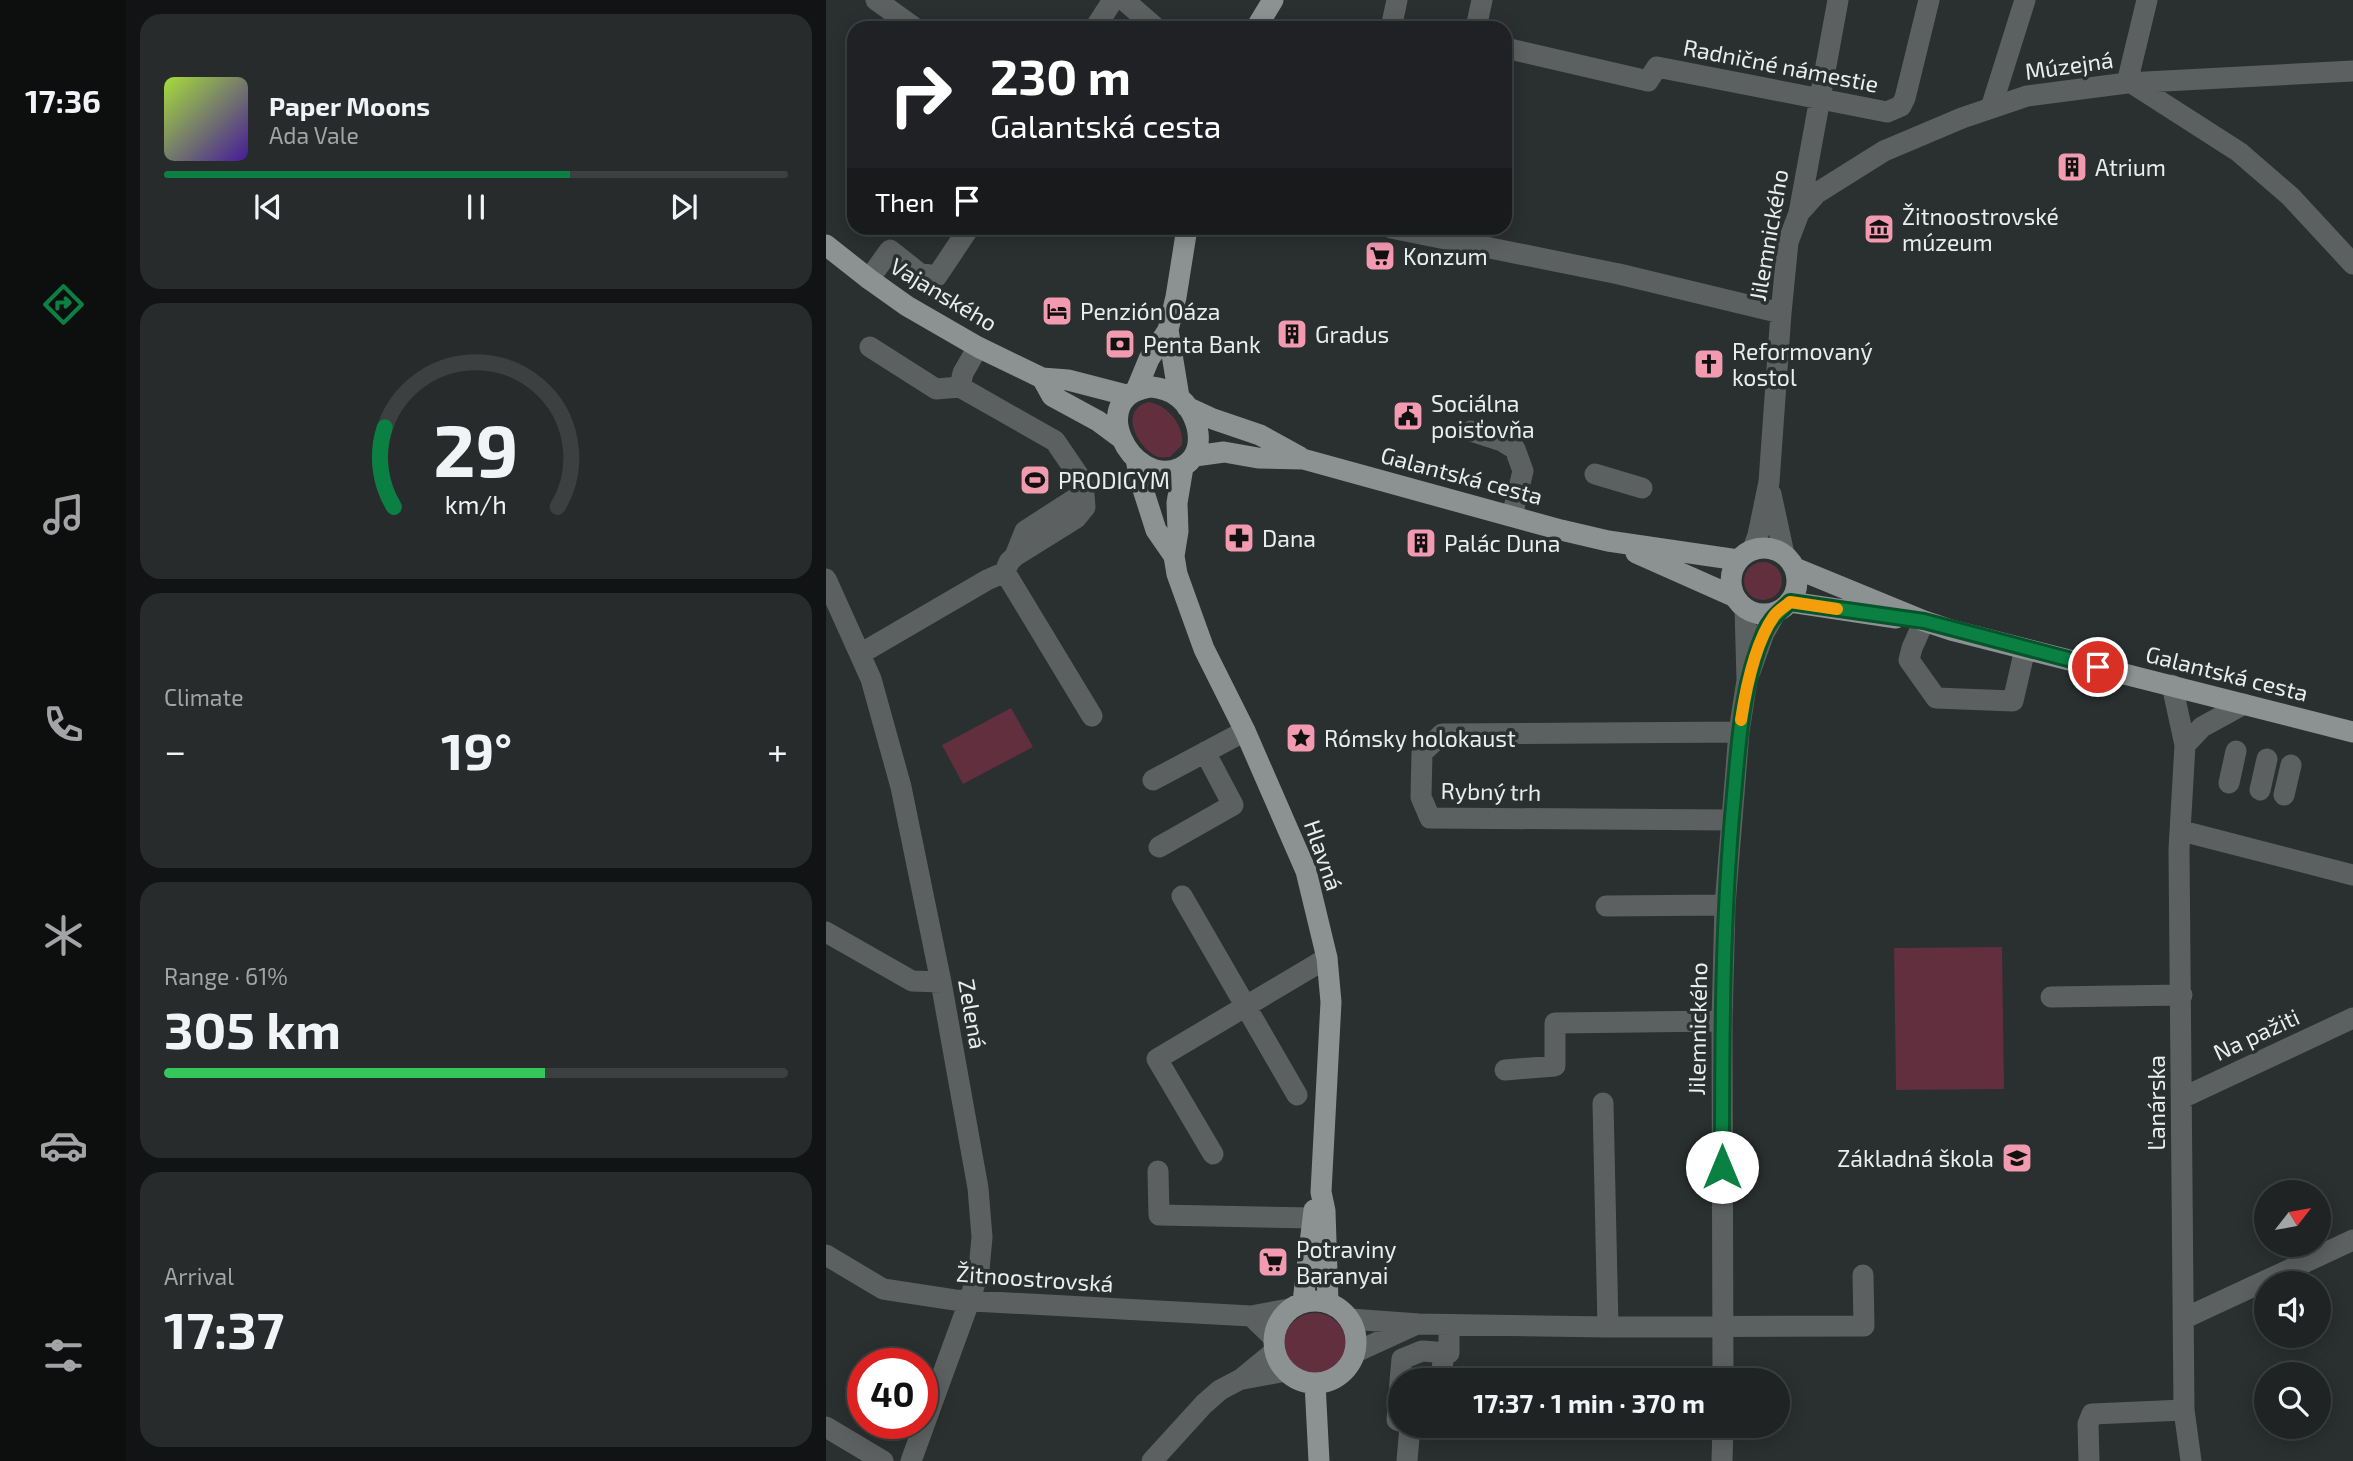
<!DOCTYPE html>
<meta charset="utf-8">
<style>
:root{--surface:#202324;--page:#282b2c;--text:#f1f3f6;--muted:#a2a4a6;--line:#3d4041;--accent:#0b8043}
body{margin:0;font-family:"Exo 2",sans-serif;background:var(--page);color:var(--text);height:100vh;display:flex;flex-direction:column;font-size:26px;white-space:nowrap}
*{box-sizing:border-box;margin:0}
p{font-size:23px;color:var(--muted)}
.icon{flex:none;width:38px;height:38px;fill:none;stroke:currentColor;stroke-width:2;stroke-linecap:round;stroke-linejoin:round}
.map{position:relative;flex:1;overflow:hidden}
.details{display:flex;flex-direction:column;gap:14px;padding:14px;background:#121314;width:700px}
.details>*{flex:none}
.banner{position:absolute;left:21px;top:21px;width:665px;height:214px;border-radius:21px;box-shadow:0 4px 18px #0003,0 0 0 2px var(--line);background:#202124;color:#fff;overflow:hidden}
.needle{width:46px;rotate:59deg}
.controls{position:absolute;left:1428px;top:1180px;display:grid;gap:14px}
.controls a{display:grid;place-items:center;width:77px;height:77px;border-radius:50%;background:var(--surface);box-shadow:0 4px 18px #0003,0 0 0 2px var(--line);font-size:35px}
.speed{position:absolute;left:21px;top:1348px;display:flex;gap:14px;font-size:35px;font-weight:700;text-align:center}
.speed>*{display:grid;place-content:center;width:91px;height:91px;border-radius:50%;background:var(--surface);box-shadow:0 4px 18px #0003,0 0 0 2px var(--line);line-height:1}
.speed .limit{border:10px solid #d22;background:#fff;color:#111}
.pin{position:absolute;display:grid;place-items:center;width:60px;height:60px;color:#fff;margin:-30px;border:4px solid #fff;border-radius:50%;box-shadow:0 2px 7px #0007}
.me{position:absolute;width:77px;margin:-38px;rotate:0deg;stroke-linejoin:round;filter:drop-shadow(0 0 5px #0008)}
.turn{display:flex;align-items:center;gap:24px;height:147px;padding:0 28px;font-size:32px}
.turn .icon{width:91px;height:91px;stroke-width:2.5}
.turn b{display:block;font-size:49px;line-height:60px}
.then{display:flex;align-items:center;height:66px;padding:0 28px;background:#0003;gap:14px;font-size:26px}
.big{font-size:52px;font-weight:700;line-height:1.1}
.details .tile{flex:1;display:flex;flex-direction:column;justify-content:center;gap:10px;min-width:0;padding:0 24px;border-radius:21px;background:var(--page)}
.details .dial{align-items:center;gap:0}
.dial svg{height:182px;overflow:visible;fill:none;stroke:var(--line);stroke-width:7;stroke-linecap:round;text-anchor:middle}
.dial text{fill:var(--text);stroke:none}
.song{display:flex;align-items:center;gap:21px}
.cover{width:84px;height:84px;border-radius:10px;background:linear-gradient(135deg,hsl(80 70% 55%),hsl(260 70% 35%))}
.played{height:7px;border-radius:4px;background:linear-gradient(90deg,var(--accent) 65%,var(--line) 65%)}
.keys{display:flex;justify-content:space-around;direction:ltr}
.heat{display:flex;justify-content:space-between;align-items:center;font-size:38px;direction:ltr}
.charge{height:10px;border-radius:5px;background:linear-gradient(90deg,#34c759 61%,var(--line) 0)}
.trip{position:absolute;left:562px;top:1368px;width:402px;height:70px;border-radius:35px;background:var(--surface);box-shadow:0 4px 18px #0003,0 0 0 2px var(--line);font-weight:700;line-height:70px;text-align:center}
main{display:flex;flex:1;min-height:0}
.dock{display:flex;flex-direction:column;width:126px;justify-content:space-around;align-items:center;background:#0d0e0e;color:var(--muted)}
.dock .icon{width:49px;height:49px}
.dock .current{color:var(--accent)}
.dock b{font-size:32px;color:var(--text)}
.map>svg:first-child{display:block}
</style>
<main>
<nav class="dock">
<b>17:36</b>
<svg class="icon current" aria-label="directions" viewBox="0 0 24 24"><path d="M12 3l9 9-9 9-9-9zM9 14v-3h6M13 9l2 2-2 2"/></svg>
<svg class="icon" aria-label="music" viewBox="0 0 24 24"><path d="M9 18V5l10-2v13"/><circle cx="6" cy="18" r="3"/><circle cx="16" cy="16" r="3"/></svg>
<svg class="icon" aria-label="phone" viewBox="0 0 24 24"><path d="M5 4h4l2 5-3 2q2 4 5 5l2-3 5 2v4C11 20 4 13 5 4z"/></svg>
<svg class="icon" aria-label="climate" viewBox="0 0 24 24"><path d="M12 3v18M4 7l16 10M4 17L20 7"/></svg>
<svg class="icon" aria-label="car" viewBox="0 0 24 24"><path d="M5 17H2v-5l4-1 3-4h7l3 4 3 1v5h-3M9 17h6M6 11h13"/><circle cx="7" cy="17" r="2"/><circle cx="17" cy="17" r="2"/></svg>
<svg class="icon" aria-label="filters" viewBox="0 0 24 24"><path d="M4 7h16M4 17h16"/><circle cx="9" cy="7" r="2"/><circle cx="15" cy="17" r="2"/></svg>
</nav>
<section class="details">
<div class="tile">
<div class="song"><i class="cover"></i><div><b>Paper Moons</b><p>Ada Vale</p></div></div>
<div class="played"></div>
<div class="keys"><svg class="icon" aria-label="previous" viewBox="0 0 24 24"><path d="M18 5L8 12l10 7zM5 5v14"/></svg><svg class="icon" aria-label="pause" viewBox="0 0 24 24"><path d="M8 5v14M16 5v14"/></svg><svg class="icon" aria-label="next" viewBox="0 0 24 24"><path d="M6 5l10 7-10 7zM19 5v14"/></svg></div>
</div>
<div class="tile dial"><svg viewBox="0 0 100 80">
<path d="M14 69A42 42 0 1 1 86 69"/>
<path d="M14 69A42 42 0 0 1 10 34" stroke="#0b8043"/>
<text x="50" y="56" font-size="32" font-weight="700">29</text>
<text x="50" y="72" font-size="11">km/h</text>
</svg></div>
<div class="tile"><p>Climate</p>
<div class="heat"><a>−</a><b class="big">19°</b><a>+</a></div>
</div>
<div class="tile"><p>Range · 61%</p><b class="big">305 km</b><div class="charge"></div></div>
<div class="tile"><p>Arrival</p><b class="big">17:37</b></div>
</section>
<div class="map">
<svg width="1527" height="1461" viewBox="0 0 1527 1461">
<rect width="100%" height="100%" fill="#2a2f30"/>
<path fill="#612f3d" d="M322 402C341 404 359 426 356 445L344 457C341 457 335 458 332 457 313 450 291 411 322 402Z
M918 581a19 19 0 1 1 38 0a19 19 0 1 1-38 0Z
M185 708 207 747 137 784 116 745Z
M1176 947 1178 1089 1070 1090 1068 948Z
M458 1344a31 31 0 1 1 62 0a31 31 0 1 1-62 0Z"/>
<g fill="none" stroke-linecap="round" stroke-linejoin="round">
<path stroke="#5d6060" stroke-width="21" d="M50 0 89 28
M298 0 330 28
M269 28 287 0
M565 28 571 0
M650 28 656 0
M684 49 822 81 831 67 1061 112 1075 106 1079 98 1103 0
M1301 83 1321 0
M1307 84 1413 152 1464 196 1527 264
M1165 108 1199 0
M973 213 991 193 1058 151 1136 118 1201 96 1301 83 1527 71
M565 228 793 274 955 313
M43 279 64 250 93 273 111 276 143 228
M44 347 110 389 134 387
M152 347 137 373 134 387 229 441 257 482 259 507 250 518 189 556 183 562 179 572
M645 431 676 441 689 449 697 471 686 516
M769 474 816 488
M945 494 958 554
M927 549 932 535 943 482 955 313 962 242 973 213 1012 0
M189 556 199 531 258 493
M0 579 45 679 75 787 115 982 152 1188 156 1237 153 1270 143 1302 85 1461
M1098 621 1086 648 1083 660 1110 698 1187 701 1199 649
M34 654 161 580 179 572 266 716
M924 672 938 633 950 612
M1346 685 1359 745 1353 849 1358 1410 1365 1461
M1359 745 1376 727 1418 704
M327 780 419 731
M1403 783 1410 751
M1434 790 1441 759
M1458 795 1465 765
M905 820 604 818 595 797 596 753 616 734 913 732
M1356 831 1527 875
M333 847 407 805 379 752
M356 896 471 1095
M780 906 899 905
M0 932 86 981 115 982
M1225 997 1356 995
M679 1070 729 1066V1023L896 1021
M1356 1098 1527 1018
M777 1103 782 1327
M387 1154 331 1059 501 958
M332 1171 333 1215 488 1218
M0 1255 57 1289 129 1300 425 1316 463 1309
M425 1316 448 1338
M524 1319 593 1324 782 1327 1038 1326 1037 1275
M1357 1319 1527 1240
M530 1352 591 1324
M417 1379 460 1371
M574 1381 576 1359 596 1351 623 1353V1325
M616 1381 617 1352
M897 1381 896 1021 899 905 913 732 921 680 919 608
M574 1382 571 1420 574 1421
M0 1427 57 1461
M326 1461 378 1404 394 1390 415 1379 449 1351
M581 1461 584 1426
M896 1461 897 1426
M1263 1461 1262 1424 1266 1414 1358 1410"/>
<path stroke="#8c9192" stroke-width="21" d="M430 28 447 0
M0 245 43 279 81 306 152 347 216 378 242 380 300 395
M342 330 353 397
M216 378 226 396 272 421 295 438
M326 387C335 388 343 390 351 396 373 412 384 454 354 468 305 490 257 394 326 387Z
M311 388 323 359 342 330 350 297 361 228
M361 407 387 419 434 435 474 457
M369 456 398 452 432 458 477 459 735 530 782 541 912 560
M310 459 314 480 330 530 348 556
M357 467 351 503 352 531 348 556 351 574 378 649 419 731 480 871 501 958 505 1002 495 1192 499 1211 502 1302
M905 581a33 33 0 1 1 66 0a33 33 0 1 1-66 0Z
M810 553 909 597
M969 568 1098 621 1125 630 1527 732
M964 602 1070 618
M448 1342a41 41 0 1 1 82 0a41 41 0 1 1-82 0Z
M477 1302 488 1210
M489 1383 493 1461"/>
</g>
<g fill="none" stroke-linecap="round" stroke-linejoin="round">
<g stroke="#07532c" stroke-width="18">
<path id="route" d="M896 1167C896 1042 896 918 908 795 913 739 916 685 938 633 945 617 953 613 964 602L1098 621 1272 667"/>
</g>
<use href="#route" stroke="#0b8043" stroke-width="12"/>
<path stroke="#f59e0b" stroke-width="12" d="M915 720C920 687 929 643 948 616 952 610 959 607 964 602L1011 609"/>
</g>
<defs>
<g id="building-square" transform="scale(1.575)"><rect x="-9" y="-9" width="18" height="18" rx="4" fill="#f29ab0" stroke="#2a2f30"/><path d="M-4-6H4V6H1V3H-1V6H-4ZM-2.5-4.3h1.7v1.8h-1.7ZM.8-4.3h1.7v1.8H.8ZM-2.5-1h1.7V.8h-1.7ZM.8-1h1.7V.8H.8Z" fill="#111"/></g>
<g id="museum-square" transform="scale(1.575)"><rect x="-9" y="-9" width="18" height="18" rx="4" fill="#f29ab0" stroke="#2a2f30"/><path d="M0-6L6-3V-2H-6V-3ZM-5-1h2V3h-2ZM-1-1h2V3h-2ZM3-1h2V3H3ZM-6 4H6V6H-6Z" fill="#111"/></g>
<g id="supermarket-square" transform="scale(1.575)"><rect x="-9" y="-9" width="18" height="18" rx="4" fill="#f29ab0" stroke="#2a2f30"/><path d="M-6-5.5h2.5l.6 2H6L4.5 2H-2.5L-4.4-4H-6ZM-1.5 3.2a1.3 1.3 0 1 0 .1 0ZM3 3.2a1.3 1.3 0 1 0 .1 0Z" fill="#111"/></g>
<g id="hotel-square" transform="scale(1.575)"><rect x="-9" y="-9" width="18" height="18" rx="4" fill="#f29ab0" stroke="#2a2f30"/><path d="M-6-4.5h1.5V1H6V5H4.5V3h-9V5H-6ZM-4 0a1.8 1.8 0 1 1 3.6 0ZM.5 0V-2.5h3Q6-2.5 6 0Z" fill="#111"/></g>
<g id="bank-square" transform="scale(1.575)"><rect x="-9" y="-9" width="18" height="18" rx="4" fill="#f29ab0" stroke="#2a2f30"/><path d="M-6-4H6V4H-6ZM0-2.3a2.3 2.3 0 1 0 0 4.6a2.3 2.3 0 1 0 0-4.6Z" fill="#111"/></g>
<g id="church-square" transform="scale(1.575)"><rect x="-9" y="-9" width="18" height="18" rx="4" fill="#f29ab0" stroke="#2a2f30"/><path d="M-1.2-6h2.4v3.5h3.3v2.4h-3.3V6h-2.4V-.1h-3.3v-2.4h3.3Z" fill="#111"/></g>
<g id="civic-square" transform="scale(1.575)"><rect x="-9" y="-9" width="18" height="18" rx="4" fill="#f29ab0" stroke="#2a2f30"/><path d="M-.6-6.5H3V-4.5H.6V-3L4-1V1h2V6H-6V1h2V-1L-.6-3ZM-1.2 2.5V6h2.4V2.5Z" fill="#111"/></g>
<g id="stadium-square" transform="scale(1.575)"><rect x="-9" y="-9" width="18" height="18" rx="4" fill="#f29ab0" stroke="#2a2f30"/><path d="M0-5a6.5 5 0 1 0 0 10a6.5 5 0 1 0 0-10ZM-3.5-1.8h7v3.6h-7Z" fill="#111"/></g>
<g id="pharmacy-square" transform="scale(1.575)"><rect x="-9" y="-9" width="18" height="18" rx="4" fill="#f29ab0" stroke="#2a2f30"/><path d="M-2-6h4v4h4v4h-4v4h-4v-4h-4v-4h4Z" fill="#111"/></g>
<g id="sight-square" transform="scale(1.575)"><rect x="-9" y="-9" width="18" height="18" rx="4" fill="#f29ab0" stroke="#2a2f30"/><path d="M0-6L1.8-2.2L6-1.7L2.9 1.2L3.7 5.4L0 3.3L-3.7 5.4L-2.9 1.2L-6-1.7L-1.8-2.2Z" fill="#111"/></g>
<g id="school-square" transform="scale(1.575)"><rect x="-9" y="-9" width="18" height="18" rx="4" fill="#f29ab0" stroke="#2a2f30"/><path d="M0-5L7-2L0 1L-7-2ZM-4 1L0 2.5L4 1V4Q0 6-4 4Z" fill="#111"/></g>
</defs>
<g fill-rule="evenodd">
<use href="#building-square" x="1246" y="167"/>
<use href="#museum-square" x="1053" y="229"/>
<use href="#supermarket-square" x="554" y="256"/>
<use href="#hotel-square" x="231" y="311"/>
<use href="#building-square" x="466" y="334"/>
<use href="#bank-square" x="294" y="344"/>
<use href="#church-square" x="883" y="364"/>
<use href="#civic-square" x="582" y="416"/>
<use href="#stadium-square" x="209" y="480"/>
<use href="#pharmacy-square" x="413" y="538"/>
<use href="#building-square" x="595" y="543"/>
<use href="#sight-square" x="475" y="738"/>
<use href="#school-square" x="1191" y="1158"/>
<use href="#supermarket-square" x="447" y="1262"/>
</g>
<g text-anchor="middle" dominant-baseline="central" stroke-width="7" stroke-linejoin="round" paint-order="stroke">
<g font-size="23" fill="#eaedee" stroke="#2a2f30">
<text transform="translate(955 65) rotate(11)">Radničné námestie</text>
<text transform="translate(1243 65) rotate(-8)">Múzejná</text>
<text transform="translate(942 235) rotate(-80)">Jilemnického</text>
<text transform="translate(118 294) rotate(31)">Vajanského</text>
<text transform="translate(636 475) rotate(15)">Galantská cesta</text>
<text transform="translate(1401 673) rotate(14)">Galantská cesta</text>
<text transform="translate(665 791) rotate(1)">Rybný trh</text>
<text transform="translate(498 855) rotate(71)">Hlavná</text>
<text transform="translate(147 1014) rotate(80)">Zelená</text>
<text transform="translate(871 1029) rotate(-89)">Jilemnického</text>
<text transform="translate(1430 1034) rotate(-25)">Na pažiti</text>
<text transform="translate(1330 1103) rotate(-90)">Ľanárska</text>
<text transform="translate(209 1278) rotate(4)">Žitnoostrovská</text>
</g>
<g font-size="23" fill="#eaedee" stroke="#2a2f30" text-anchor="start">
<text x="1269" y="167">Atrium</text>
<text x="1076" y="216">Žitnoostrovské<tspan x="1076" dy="26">múzeum</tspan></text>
<text x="577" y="256">Konzum</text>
<text x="254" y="311">Penzión Oáza</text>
<text x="489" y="334">Gradus</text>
<text x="317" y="344">Penta Bank</text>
<text x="906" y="351">Reformovaný<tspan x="906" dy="26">kostol</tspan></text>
<text x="605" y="403">Sociálna<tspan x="605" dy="26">poisťovňa</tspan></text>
<text x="232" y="480">PRODIGYM</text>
<text x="436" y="538">Dana</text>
<text x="618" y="543">Palác Duna</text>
<text x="498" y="738">Rómsky holokaust</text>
<text x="1168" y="1158" text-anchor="end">Základná škola</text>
<text x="470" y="1249">Potraviny<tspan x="470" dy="26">Baranyai</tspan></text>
</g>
</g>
</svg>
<div class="controls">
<a><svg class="needle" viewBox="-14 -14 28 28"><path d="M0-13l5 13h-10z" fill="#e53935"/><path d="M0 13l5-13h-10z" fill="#a2a4a6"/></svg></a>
<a><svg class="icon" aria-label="sound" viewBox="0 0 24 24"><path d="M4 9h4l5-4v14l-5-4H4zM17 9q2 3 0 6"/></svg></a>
<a><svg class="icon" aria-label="search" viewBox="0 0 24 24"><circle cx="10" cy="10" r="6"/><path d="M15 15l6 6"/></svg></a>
</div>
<div class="speed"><div class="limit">40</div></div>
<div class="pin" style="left:1272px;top:667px;background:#d93025"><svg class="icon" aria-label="arrive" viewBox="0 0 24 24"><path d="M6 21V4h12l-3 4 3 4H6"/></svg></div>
<svg class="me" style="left:896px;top:1167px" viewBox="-20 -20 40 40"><circle r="19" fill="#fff"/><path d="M0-13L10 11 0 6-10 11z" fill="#0b8043"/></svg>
<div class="trip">17:37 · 1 min · 370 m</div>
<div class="banner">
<div class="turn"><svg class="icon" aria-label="right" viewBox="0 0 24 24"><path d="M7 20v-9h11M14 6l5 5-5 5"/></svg><div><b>230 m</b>Galantská cesta</div></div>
<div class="then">Then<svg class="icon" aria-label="arrive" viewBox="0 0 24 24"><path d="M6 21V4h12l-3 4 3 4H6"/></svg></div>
</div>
</div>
</main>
